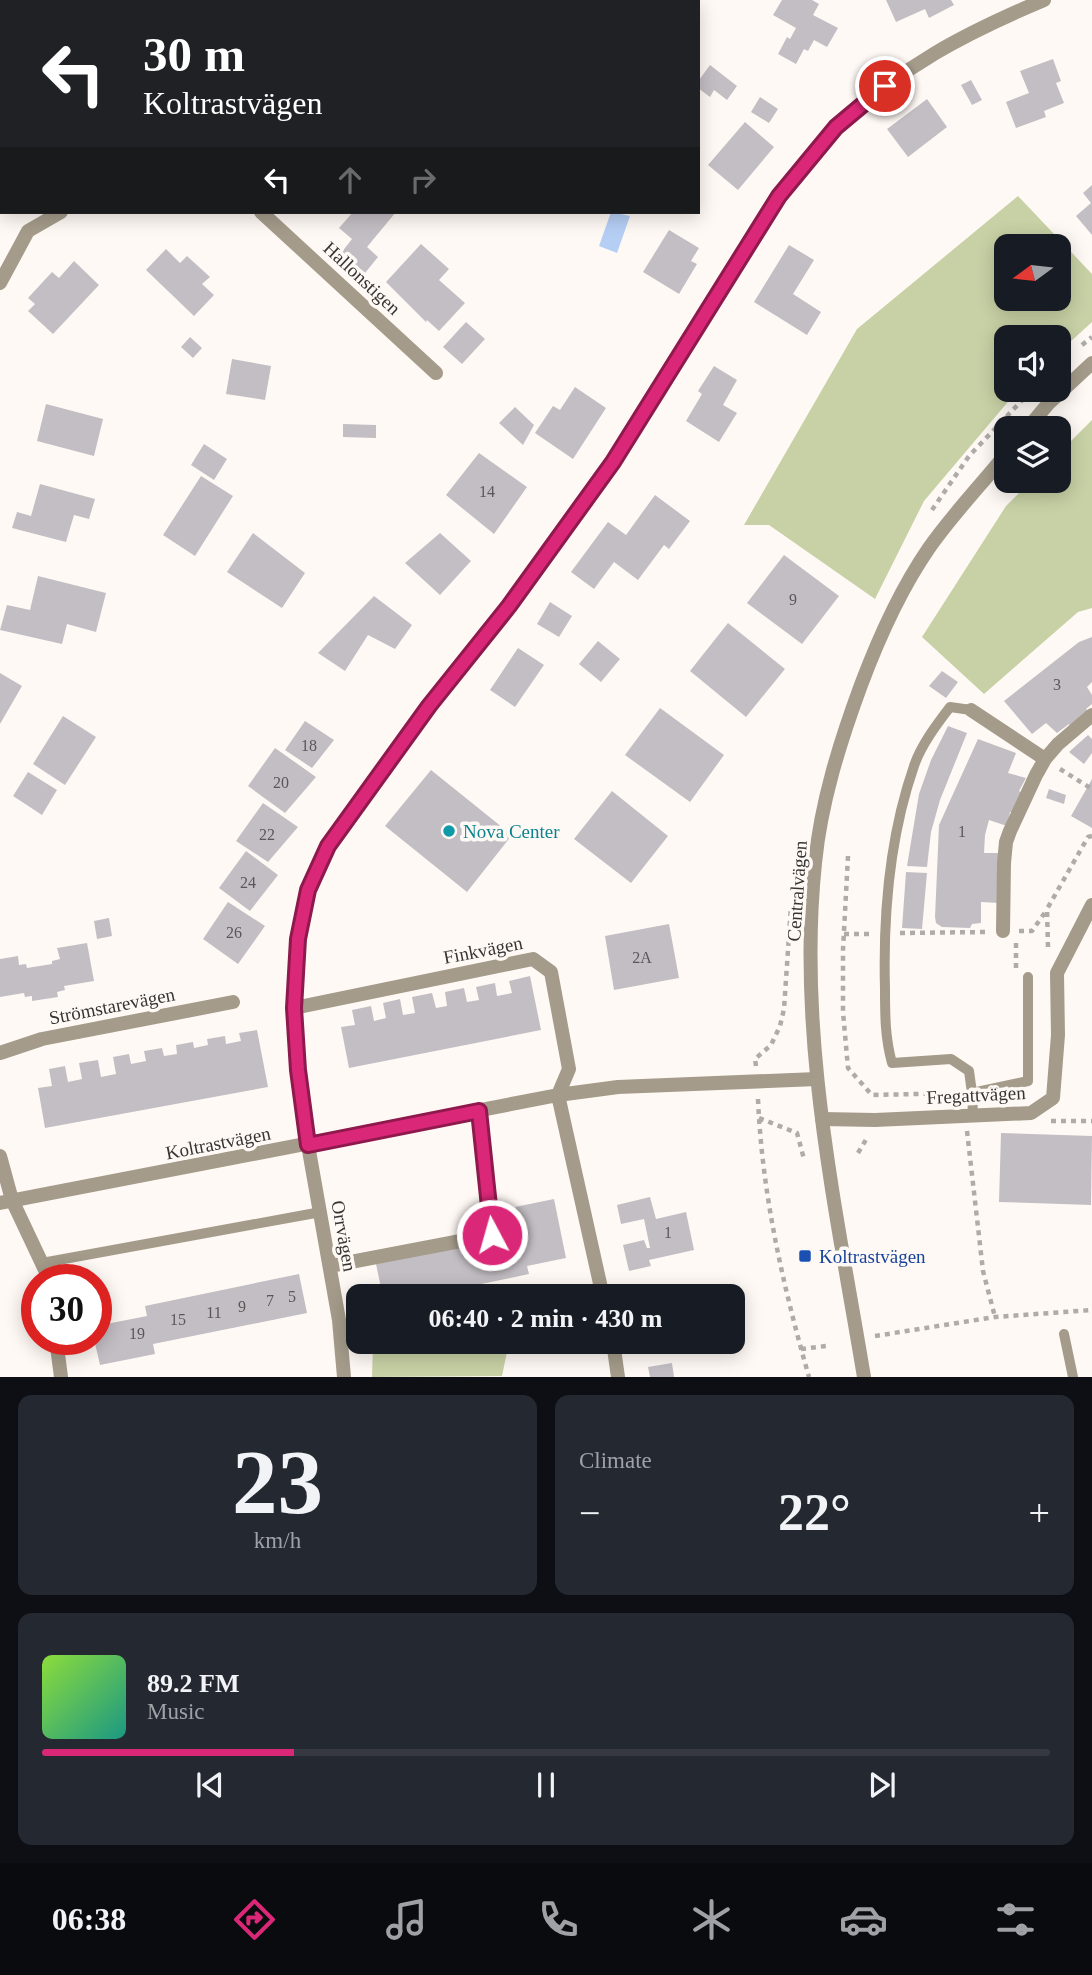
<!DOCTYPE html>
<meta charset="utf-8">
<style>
:root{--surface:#171b24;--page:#242831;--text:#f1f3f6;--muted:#9ea1a6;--line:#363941;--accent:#db2777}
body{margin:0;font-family:Georgia,serif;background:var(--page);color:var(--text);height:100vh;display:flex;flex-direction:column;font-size:26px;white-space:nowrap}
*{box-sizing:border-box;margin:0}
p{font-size:23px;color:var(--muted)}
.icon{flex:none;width:38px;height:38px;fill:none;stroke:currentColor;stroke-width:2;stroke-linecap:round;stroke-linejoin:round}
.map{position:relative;height:1377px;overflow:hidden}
.side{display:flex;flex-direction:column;gap:18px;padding:18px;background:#0d0f14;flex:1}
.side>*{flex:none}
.top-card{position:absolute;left:0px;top:0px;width:700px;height:214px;box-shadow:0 4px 18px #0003;background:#202124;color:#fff;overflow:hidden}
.needle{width:46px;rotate:255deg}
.tools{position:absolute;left:994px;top:234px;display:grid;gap:14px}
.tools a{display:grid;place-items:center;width:77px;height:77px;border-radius:14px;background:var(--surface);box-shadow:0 4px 18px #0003;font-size:35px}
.speed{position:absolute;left:21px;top:1264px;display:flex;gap:14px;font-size:35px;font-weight:700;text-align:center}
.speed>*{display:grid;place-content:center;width:91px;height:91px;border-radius:50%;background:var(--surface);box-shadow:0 4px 18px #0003;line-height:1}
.speed .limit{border:10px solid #d22;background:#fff;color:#111}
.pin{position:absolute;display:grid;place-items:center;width:60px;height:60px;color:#fff;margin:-30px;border:4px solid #fff;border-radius:50%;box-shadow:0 2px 7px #0007}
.me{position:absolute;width:77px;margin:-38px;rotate:354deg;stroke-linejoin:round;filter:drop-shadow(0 0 5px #0008)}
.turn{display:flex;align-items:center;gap:24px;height:147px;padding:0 28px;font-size:32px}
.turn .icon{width:91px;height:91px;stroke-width:2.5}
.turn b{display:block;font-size:49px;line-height:60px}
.lanes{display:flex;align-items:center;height:66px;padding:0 28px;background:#0003;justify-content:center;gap:35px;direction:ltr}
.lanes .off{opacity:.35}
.big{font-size:52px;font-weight:700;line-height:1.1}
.side .card{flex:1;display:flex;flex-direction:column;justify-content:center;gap:10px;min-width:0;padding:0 24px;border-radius:14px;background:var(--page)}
.side .dial{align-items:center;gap:0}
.dial b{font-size:91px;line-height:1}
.song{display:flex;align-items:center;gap:21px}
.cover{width:84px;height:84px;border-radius:10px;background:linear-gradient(135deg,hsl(90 70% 55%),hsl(170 70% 35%))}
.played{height:7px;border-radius:4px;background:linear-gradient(90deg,var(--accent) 25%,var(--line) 25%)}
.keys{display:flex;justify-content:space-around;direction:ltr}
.heat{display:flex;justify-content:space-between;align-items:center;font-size:38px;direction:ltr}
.side .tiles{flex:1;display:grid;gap:18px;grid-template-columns:1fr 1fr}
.card:last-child{grid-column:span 2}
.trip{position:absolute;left:346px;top:1284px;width:399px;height:70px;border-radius:14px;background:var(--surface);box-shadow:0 4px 18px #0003;font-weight:700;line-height:70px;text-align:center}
.menu{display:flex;height:112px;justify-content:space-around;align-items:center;background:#090b0e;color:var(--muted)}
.menu .icon{width:49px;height:49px}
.menu .selected{color:var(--accent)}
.menu b{font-size:32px;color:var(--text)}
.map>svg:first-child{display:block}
</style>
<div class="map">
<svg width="1092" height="1377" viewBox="0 0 1092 1377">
<rect width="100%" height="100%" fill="#fff9f5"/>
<path fill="#c8d1a5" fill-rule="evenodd" d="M1018 196 1092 274V322L1059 352V338H1006V390H1018L924 501 875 599 769 525H744L857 329ZM1006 247H1059V299H1006Z
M1092 420V608L1078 612 984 694 922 637 1006 506 1031 481H1059V453Z
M373 1342H509L502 1376 372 1377Z"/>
<path fill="#b5cef4" d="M611 212 630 216 617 253 599 246Z"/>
<path fill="#c3bec3" d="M782 0H812L819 4 813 15 838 28 827 47 814 40 808 51 804 49 796 64 778 54 787 37 790 39 796 28 773 15Z
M886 0H951L954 5 929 18 925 9 896 22Z
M1053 59 1061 81 1056 83 1064 103 1044 111 1046 117 1016 128 1006 102 1029 93 1020 71Z
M710 65 737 86 727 100 714 90 710 97 698 88 699 80Z
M971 80 982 100 972 105 961 85Z
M760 97 778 109 769 123 751 112Z
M927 99 947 127 908 157 887 129Z
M745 122 774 147 738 190 708 165Z
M1092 185V235L1076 216 1091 203 1083 193Z
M353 212H396L367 247 378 257 365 273 341 253 352 239 339 228Z
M669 230 699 248 691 261 697 264 679 294 643 272Z
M421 244 449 269 439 280 465 303 439 331 427 320 426 322 386 282Z
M789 245 814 260 793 294 821 312 807 335 754 302Z
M166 249 180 263 187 256 210 277 202 284 214 295 194 316 146 270Z
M74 261 99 285 53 334 28 311 35 304 28 298 52 272 59 278Z
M466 322 485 339 462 364 443 347Z
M190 337 202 348 193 358 181 347Z
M232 359 271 366 265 400 226 394Z
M714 366 737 380 723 405 737 413 719 442 686 421 702 394 698 391Z
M575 387 606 408 573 459 535 433 553 406 560 410Z
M46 404 103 419 94 456 37 441Z
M515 407 534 425 523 445 499 423Z
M343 424 376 425V438L343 437Z
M204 444 227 459 214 480 191 465Z
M479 453 527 487 494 534 446 495Z
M201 476 233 496 195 556 163 535Z
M40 484 95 499 89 519 74 515 66 542 12 528 17 512 31 516Z
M655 495 690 521 669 549 664 545 638 580 614 562 594 589 571 572 608 522 626 535Z
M253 533 305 573 282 608 227 572Z
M440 533 471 561 440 595 405 563Z
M784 555 839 596 802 644 747 603Z
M38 576 106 593 96 632 67 624 62 644 0 630 7 605 30 610Z
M374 596 412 625 395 649 368 635 345 671 318 653Z
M550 602 572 616 559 637 537 624Z
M728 623 785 669 746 717 690 671Z
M1092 637V682L1087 687 1092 695V704L1086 709 1090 712 1071 729 1069 724 1057 733 1046 723 1032 734 1004 701 1079 642Z
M598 641 620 659 601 682 579 664Z
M518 648 544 665 515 707 490 690Z
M942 671 958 682 946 698 929 686Z
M0 673 22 686 0 724Z
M660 708 724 755 690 802 625 755Z
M63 716 96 737 65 785 33 764Z
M305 721 334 740 312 768 285 750Z
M948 726 967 733 940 800 931 832 927 867 907 866 919 794 931 760Z
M1088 735 1092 739V753L1084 764 1069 752Z
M978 739 1016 753 1008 773 1026 778 1019 791 1022 793 1015 812H1010L1007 826 989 820 985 835 984 853H1000L999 903 981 902V923L972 924 970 928 942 927 936 923 935 917 939 825Z
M275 748 316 777 285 813 248 786Z
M431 770 512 835 467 892 385 826Z
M28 772 57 790 42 815 13 796Z
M1092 779V828L1071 816Z
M1049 789 1066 795 1064 804 1046 798Z
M612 791 668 836 631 883 574 839Z
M263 803 298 827 268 862 236 841Z
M246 851 278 875 250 911 219 888Z
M906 872 927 873 922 929 902 928Z
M228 902 265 926 238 964 203 939Z
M109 918 112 936 97 939 94 921Z
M669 924 679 978 614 990 605 936Z
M87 943 94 981 64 986 65 990 57 992 58 997 32 1001V996L25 997 24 993 0 997V959L18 956 19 965 26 964 27 968 52 964V961L60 959 57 948Z
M530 976 541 1030 349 1068 341 1027 355 1025 352 1010 371 1006 374 1021 386 1018 383 1003 400 999 403 1015 415 1013 412 997 432 993 436 1008 447 1006 445 992 464 988 467 1002 479 1000 476 987 495 983 497 996 512 993 509 981Z
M257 1030 268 1087 45 1128 38 1088 52 1086 49 1069 65 1066 68 1082 82 1079 79 1063 98 1060 101 1077 116 1074 113 1057 129 1054 131 1064 146 1061 144 1051 162 1048 164 1056 177 1054 176 1045 193 1042 194 1048 208 1045 207 1039 225 1036 226 1044 241 1041 239 1033Z
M1001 1133 1092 1136 1091 1205 999 1202Z
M650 1197 656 1219 686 1212 694 1250 649 1260 651 1266 629 1271 623 1245 644 1240 647 1248H650L644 1219 621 1224 617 1205Z
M554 1199 566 1258 527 1266 529 1274 420 1297H383L376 1264 520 1234 515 1207Z
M299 1274 307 1313 153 1344 155 1354 100 1365 94 1339H96V1326L147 1316 145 1306Z
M672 1363 674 1377H650L648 1367Z"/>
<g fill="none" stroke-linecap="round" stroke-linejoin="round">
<path stroke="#afaba8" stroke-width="4.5" stroke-dasharray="5 5" stroke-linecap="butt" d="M1082 345 1092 337
M1059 364 1067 357
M932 510 969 456 1029 393
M1060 769 1092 789
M848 856 843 950V1012L848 1068 872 1095 958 1093
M1019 931H1032L1046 911
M900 933 986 932
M844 934H871
M1048 947 1047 909 1088 837 1092 836
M1016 968V942
M756 1066 755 1059 771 1045 780 1026 784 1009 791 906
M758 1099C762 1194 783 1286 809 1377
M759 1118 797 1133 804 1159
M1051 1121H1092
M967 1131 983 1271 995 1317
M858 1153 867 1138
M414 1292 423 1296
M875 1336 995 1317 1092 1310
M801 1349 826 1346"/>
<path stroke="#a49b8a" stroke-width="10" d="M971 710 950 707C937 724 921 745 914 766 890 835 883 916 885 989 885 1014 885 1038 892 1063L951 1059 969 1071 972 1093
M973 1114 972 1093 1028 1081V977
M42 1263 321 1212
M1064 1334 1073 1377"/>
<path stroke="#a49b8a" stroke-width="14" d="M399 2 400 0
M0 62 2 63
M261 212 436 373
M0 283 28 231 61 212
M971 710 1045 759
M1003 931 1004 863 1006 842 1010 831 1036 775 1045 759 1058 744 1092 715
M294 1008 533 959 551 972 569 1069 558 1095 603 1297
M0 1053 42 1039 233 1002
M822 1119 875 1120 1031 1113 1053 1098 1058 1035 1057 973 1092 905
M0 1156 12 1200 46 1272 47 1279
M0 1203 558 1095 618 1087 817 1079
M330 1266 492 1235 479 1111
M56 1339 61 1377
M613 1342 618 1377
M344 1377 339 1320 308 1145 298 1070 294 1008 298 939 308 890 328 846 429 706 509 606 613 462 779 196C797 173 816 146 838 126 903 66 963 34 1044 0"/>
<path stroke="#a49b8a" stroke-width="14" d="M1027 429 1048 404 1092 363
M864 1377C836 1208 797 1035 815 863 821 802 840 742 861 685 879 637 900 590 929 548 952 515 981 485 1006 454"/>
</g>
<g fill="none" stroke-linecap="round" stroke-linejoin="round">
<g stroke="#8e194d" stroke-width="18">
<path id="route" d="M492 1235 479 1111 308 1145 298 1070 294 1008 298 939 308 890 328 846 429 706 509 606 613 462 779 196 836 127 885 86"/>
</g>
<use href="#route" stroke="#db2777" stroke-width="12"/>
</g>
<circle fill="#0f9aa8" stroke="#fff9f5" stroke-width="2.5" cx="449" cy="831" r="7"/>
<rect fill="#1a4fb4" stroke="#fff9f5" stroke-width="2.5" x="798" y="1249" width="14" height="14" rx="3.5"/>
<g text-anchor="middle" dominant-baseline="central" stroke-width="7" stroke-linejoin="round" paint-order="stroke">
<g font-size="16" fill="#5a5758">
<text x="487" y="491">14</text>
<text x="793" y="599">9</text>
<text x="1057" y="684">3</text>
<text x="309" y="745">18</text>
<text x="281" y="782">20</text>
<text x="962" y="831">1</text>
<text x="267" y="834">22</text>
<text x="248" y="882">24</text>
<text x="234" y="932">26</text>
<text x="642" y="957">2A</text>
<text x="668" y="1232">1</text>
<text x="292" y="1296">5</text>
<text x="270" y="1300">7</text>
<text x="242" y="1306">9</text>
<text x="214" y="1312">11</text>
<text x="178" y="1319">15</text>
<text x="137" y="1333">19</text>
</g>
<g font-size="19" fill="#373534" stroke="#fff9f5">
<text transform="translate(362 278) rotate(43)">Hallonstigen</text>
<text transform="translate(797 891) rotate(-86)">Centralvägen</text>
<text transform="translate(483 950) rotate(-11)">Finkvägen</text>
<text transform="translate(112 1006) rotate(-11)">Strömstarevägen</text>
<text transform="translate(976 1095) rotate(-3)">Fregattvägen</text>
<text transform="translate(218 1143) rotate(-11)">Koltrastvägen</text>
<text transform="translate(344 1236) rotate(80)">Orrvägen</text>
</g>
<g font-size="19" fill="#0d838f" stroke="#fff9f5" text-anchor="start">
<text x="463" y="831">Nova Center</text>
</g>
<g font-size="19" fill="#164399" stroke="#fff9f5" text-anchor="start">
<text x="819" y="1256">Koltrastvägen</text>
</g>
</g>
</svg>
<div class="tools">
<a><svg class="needle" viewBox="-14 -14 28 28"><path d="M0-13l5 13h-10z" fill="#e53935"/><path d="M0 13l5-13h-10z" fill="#9ea1a6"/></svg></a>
<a><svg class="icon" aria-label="sound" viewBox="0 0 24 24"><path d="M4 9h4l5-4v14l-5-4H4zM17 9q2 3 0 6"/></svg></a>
<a><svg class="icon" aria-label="layers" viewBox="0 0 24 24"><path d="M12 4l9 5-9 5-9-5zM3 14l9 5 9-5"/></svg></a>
</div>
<div class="speed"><div class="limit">30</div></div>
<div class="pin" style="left:885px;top:86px;background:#d93025"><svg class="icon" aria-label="arrive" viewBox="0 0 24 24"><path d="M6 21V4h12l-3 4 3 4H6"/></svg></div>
<svg class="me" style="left:492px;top:1235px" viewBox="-20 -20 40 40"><circle r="17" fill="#db2777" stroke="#fff" stroke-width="3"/><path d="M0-11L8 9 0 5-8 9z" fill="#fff"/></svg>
<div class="trip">06:40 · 2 min · 430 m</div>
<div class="top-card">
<div class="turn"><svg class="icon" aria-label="left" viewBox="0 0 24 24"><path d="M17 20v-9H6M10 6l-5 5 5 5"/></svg><div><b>30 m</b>Koltrastvägen</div></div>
<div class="lanes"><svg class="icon" aria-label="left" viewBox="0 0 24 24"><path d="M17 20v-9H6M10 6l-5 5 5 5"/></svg><svg class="icon off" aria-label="ahead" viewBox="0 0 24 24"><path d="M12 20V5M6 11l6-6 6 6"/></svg><svg class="icon off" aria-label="right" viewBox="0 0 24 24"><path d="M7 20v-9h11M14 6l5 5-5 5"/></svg></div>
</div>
</div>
<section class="side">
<div class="tiles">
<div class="card dial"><b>23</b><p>km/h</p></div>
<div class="card"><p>Climate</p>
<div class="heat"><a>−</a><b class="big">22°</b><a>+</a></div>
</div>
<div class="card">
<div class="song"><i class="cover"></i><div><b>89.2 FM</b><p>Music</p></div></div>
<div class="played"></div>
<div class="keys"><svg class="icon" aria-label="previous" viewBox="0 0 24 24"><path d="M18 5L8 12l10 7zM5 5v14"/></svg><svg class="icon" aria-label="pause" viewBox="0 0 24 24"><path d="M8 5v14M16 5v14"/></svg><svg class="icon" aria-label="next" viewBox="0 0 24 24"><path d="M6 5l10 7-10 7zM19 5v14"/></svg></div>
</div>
</div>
</section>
<nav class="menu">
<b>06:38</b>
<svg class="icon selected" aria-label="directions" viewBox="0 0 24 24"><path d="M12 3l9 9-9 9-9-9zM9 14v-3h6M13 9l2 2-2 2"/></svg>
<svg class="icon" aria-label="music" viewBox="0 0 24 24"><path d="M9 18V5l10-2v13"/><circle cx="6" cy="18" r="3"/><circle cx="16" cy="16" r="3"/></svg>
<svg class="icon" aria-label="phone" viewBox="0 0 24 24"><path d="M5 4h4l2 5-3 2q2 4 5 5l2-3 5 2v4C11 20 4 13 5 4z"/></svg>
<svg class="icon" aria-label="climate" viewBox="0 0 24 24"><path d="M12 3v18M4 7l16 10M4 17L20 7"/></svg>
<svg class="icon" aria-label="car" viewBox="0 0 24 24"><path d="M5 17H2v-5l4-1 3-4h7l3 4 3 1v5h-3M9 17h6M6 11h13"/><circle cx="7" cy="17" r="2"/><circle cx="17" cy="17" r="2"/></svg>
<svg class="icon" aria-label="filters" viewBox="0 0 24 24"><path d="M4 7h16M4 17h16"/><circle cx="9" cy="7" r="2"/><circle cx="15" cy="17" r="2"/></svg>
</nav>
